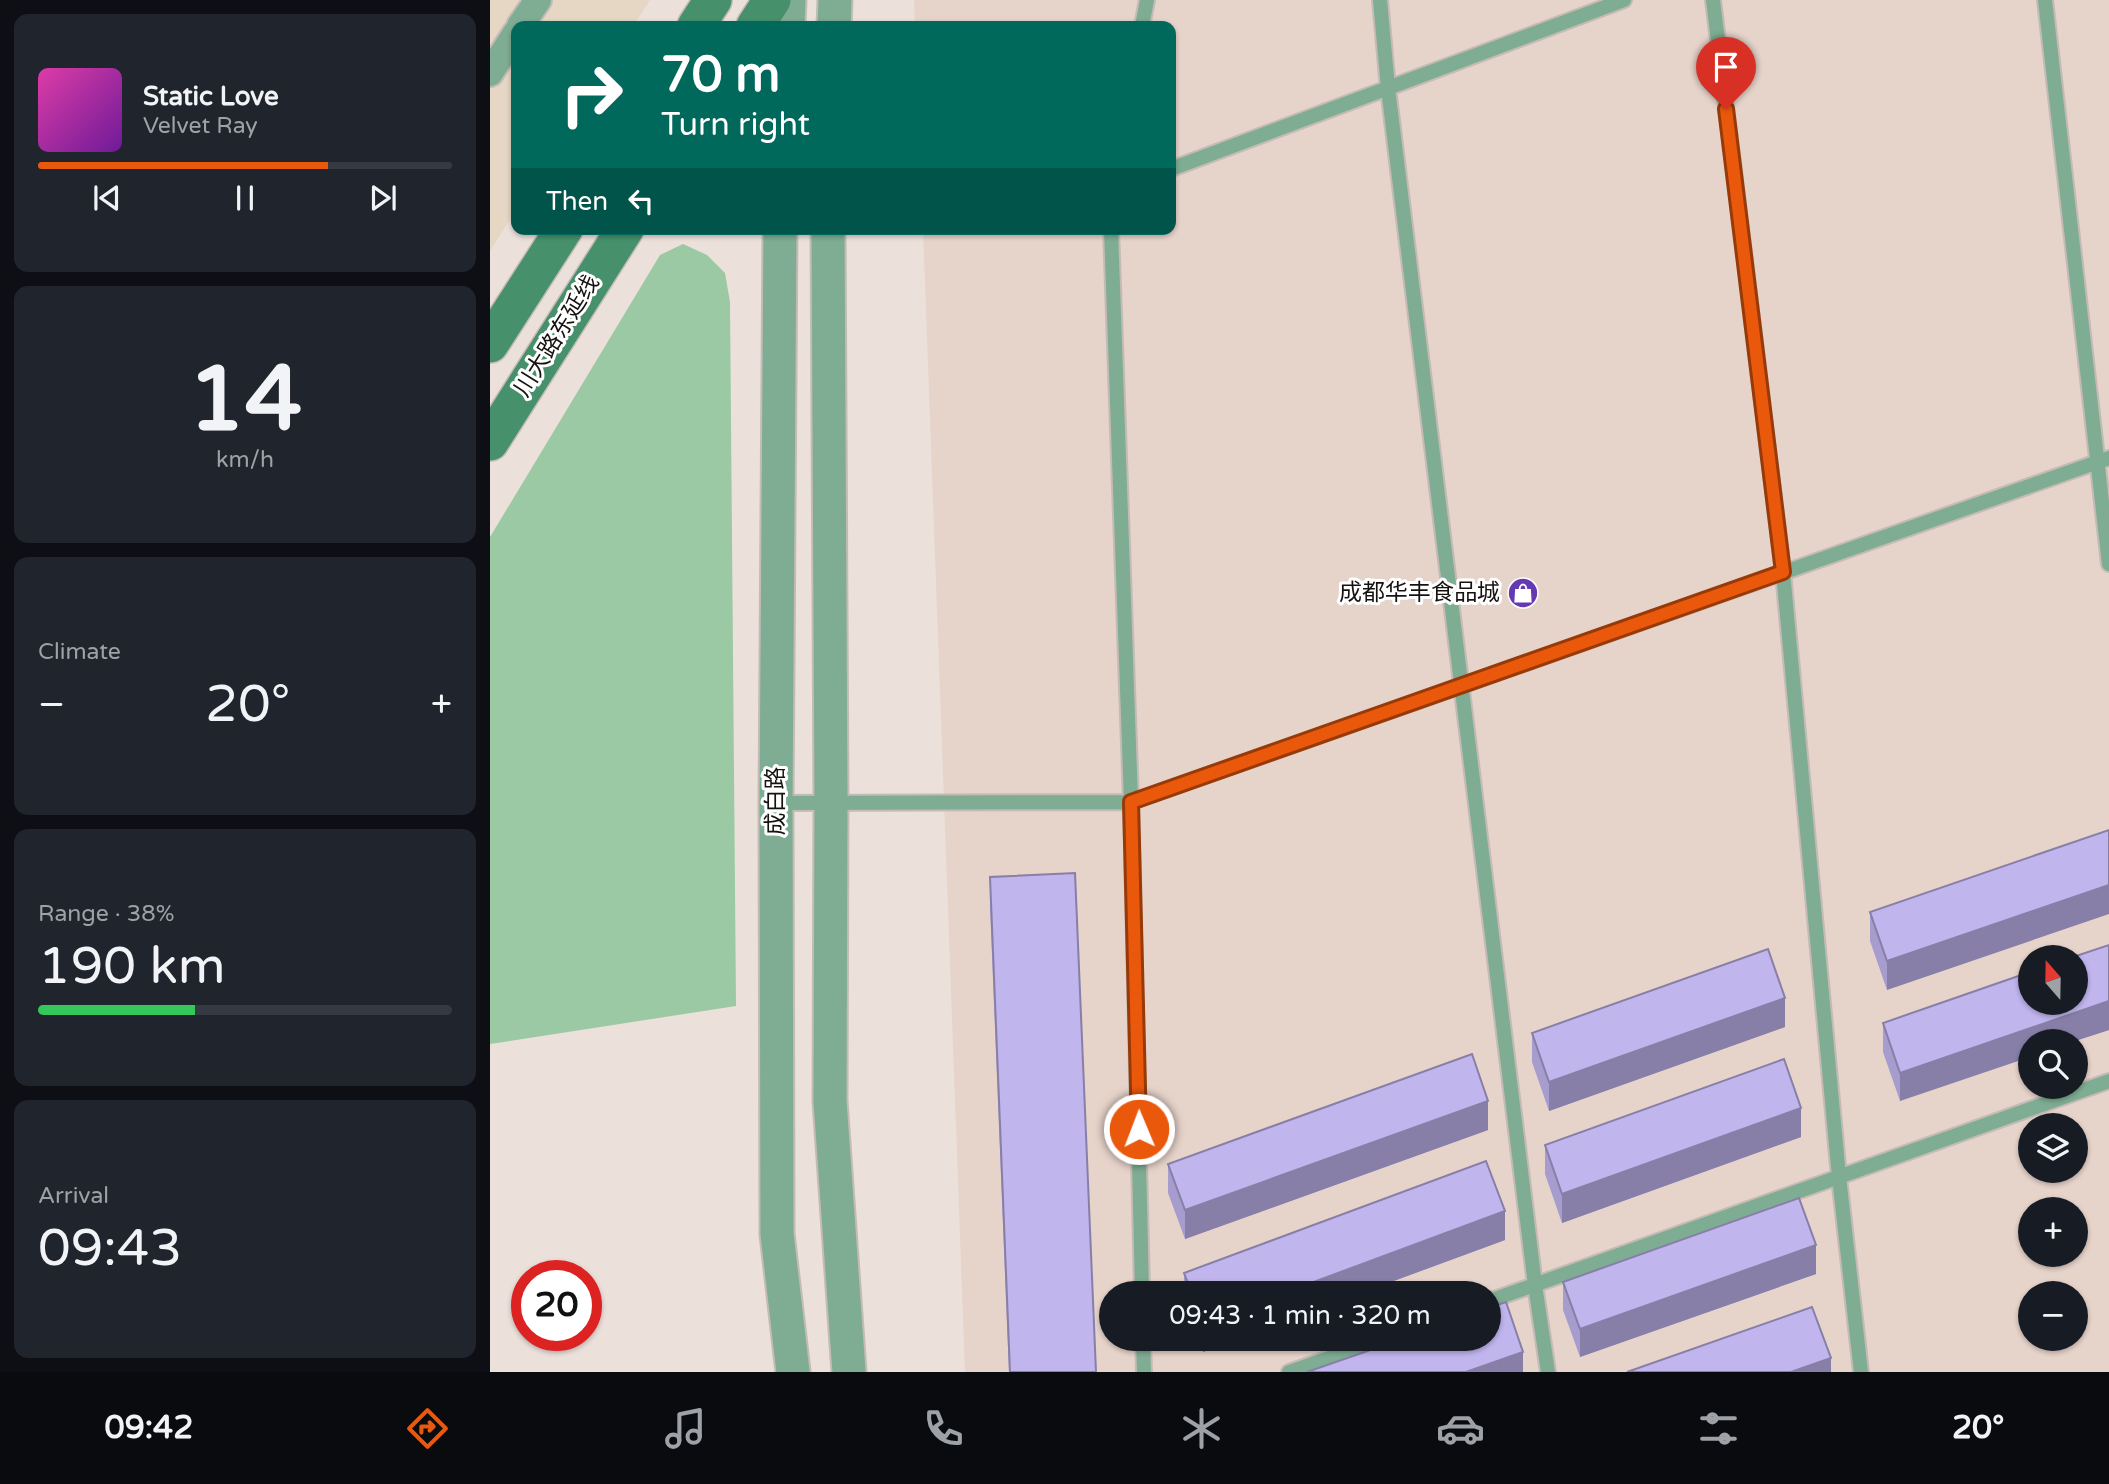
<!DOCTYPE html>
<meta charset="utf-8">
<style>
:root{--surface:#171b24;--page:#20242c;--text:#f1f3f6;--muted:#9ea1a6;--line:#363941;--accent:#ea580c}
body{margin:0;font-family:"Varela Round","Noto Sans SC",sans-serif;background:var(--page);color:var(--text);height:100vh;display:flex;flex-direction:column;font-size:26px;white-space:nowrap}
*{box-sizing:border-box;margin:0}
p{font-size:23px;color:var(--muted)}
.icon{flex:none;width:38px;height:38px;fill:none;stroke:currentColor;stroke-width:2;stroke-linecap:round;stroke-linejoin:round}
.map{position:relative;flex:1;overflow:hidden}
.sheet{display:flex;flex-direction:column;gap:14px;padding:14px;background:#0d0f14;width:490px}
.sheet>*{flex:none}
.guide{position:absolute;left:21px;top:21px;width:665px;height:214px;border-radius:14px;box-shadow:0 2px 5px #0004;background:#00695c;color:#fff;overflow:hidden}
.needle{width:46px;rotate:340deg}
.buttons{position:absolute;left:1528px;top:945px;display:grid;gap:14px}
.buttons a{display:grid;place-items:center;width:70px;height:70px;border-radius:50%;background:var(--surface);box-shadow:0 2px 5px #0004;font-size:35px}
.speed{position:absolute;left:21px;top:1260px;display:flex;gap:14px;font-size:35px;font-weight:700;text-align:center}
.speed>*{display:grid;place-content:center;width:91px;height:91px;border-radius:50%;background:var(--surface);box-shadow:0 2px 5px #0004;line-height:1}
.speed .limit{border:10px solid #d22;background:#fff;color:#111}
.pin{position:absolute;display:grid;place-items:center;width:60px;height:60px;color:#fff;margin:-72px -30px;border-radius:50% 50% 50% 0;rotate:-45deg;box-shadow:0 0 7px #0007}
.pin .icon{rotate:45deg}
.me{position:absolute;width:77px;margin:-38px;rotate:359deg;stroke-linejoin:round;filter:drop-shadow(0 0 5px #0008)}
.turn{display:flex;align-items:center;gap:24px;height:147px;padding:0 35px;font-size:32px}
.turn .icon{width:91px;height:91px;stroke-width:2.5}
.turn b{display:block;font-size:49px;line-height:60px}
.then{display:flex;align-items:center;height:66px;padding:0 35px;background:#0003;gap:14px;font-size:26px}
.big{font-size:52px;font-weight:600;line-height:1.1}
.sheet .card{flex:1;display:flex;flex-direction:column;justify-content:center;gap:10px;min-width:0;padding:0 24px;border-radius:14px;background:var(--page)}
.sheet .dial{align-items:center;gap:0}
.dial b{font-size:91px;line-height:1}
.song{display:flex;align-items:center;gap:21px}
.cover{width:84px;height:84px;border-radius:10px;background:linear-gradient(135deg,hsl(320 70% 55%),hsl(280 70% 35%))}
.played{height:7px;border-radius:4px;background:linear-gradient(90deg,var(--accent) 70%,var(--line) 70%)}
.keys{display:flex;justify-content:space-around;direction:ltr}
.heat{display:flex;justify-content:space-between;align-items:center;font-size:38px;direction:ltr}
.charge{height:10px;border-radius:5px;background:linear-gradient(90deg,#34c759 38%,var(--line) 0)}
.trip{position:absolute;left:609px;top:1281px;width:402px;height:70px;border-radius:35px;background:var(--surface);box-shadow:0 2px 5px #0004;font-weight:600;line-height:70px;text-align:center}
.dock{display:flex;height:112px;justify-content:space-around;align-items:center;background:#090b0e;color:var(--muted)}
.dock .icon{width:49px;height:49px}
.dock .current{color:var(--accent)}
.dock b{font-size:32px;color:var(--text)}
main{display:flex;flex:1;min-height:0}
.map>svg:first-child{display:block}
</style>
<main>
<section class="sheet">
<div class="card">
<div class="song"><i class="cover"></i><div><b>Static Love</b><p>Velvet Ray</p></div></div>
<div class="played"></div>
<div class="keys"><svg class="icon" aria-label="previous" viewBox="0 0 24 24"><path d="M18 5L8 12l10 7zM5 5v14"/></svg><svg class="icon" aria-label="pause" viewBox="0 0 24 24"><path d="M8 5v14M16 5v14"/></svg><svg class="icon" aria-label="next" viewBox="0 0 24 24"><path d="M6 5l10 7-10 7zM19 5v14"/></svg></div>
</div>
<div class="card dial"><b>14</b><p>km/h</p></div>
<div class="card"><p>Climate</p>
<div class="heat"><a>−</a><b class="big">20°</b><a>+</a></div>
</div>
<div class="card"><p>Range · 38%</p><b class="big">190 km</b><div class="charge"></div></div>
<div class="card"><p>Arrival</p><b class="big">09:43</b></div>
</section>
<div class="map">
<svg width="1619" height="1372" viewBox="0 0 1619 1372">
<rect width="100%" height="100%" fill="#ece0db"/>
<path fill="#e6d3ca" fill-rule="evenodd" d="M424 0H1619V1372H475L433 229H681V26H425ZM1540 957H1586V1003H1540ZM1540 1041H1586V1087H1540ZM1540 1125H1586V1171H1540ZM1540 1209H1586V1255H1540ZM621 1293H999V1339H621ZM1540 1293H1586V1339H1540Z"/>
<path fill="#e5d7c4" d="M0 0H160L143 26H26V210L0 251Z"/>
<path fill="#9ac9a3" d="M193 244 217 255 235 273 240 302 246 1006 0 1044V537L170 255Z"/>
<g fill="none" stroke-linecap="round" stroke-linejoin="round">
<g stroke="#c5bbb6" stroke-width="18">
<path id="service" d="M890 0 898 88 1045 1285 1058 1372
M1223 0 1293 572 1349 1177 1371 1372
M1555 0 1619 564
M652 26 657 0
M681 169 1134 0
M621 229 641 802 652 1293
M286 803 641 802 1619 458
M999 1301 1619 1081
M653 1339 654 1372
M799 1372 893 1339"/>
</g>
<g stroke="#c5bbb6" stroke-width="30">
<path id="minor" d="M30 26 48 0
M0 73 26 33"/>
</g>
<g stroke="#c5bbb6" stroke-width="37">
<path id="tertiary" d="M298 26 299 0
M344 26 345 0
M290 229 286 803 287 1234 303 1372
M338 229 341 802 340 1101 359 1372"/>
</g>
<g stroke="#c5bbb6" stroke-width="40">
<path id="secondary" d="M206 26 223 0
M265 26 282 0
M0 344 74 229
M0 442 135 229"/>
</g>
<use href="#service" stroke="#7ead93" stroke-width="14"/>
<use href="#minor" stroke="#7ead93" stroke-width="26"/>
<use href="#tertiary" stroke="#7ead93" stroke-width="33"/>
<use href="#secondary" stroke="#46916c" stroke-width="37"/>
</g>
<path fill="#a69ccd" d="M1619 830 1397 990 1380 941V912Z
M500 877 606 1372H519L500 906Z
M1393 1023 1619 1030 1585 1041H1540L1410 1101 1393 1052Z
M1295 1027 1059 1111 1042 1062V1033Z
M998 1130 695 1239 678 1193V1164Z
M1311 1137 1072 1223 1055 1174V1145Z
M1015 1240 871 1293H694V1273Z
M1326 1274 1090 1357 1073 1310V1282Z
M708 1339H749L713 1352Z"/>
<path fill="#877fa7" d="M1619 885V914L1397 990V961Z
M1295 998V1027L1059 1111V1082Z
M1619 1001V1030L1585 1041H1540V1057L1410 1101V1073Z
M998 1101V1130L695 1239V1210Z
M1311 1108V1137L1072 1223V1194Z
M1015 1211V1240L871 1293H794Z
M1326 1245V1274L1090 1357V1329Z
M713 1339H749L713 1352Z
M1033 1352V1372H976Z
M1341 1358V1372H1301Z"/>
<path fill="#c1b5ee" stroke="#877fa7" stroke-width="2" d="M1619 830V885L1397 961 1380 912Z
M585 873 606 1372H520L500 877Z
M1619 945V1001L1410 1073 1393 1023 1540 972V1003H1586V957H1583Z
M1278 949 1295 998 1059 1082 1042 1033Z
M982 1054 998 1101 695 1210 678 1164Z
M1294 1059 1311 1108 1072 1194 1055 1145Z
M996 1161 1015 1211 794 1293H702L694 1273Z
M1309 1198 1326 1245 1090 1329 1073 1282Z
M1016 1302 1033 1352 976 1372H817L912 1339H999V1308Z
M1322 1307 1341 1358 1301 1372H1137Z"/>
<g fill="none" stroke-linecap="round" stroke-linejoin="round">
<g stroke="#983908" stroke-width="18">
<path id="route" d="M649 1129 641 802 1293 572 1236 109"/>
</g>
<use href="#route" stroke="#ea580c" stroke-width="12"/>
</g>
<defs>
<g id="shop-disc" transform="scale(1.575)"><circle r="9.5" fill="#6539b1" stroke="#fff"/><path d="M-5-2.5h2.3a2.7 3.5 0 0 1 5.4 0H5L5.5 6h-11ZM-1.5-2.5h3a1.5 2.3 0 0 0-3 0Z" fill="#fff"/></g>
</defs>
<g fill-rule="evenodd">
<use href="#shop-disc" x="1033" y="593"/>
</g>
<g text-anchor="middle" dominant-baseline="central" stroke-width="6" stroke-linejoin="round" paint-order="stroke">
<g font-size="23" fill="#151210" stroke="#fff">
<text transform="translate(67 336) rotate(-58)">川大路东延线</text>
<text transform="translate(286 801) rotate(-90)">成白路</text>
</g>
<g font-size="23" fill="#151210" stroke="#fff" text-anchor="end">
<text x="1010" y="593">成都华丰食品城</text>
</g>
</g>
</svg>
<div class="buttons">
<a><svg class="needle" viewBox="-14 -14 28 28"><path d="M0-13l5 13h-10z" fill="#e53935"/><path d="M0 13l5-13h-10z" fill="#9ea1a6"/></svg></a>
<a><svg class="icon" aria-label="search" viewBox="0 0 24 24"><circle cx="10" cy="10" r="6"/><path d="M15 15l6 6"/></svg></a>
<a><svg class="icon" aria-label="layers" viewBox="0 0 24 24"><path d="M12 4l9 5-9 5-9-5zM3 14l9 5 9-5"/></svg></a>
<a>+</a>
<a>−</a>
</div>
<div class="speed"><div class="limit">20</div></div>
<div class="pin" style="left:1236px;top:109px;background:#d93025"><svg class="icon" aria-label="arrive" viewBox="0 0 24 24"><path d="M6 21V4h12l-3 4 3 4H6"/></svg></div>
<svg class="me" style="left:649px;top:1129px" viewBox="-20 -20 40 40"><circle r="17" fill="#ea580c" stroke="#fff" stroke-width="3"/><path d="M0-11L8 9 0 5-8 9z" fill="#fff"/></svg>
<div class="trip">09:43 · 1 min · 320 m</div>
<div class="guide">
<div class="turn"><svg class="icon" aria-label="right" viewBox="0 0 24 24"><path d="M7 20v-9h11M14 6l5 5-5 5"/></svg><div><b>70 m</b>Turn right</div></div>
<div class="then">Then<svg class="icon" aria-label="left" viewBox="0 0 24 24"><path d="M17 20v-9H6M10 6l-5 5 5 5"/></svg></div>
</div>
</div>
</main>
<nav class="dock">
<b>09:42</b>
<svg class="icon current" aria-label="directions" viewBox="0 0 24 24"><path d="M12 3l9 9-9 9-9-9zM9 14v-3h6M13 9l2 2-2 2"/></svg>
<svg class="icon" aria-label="music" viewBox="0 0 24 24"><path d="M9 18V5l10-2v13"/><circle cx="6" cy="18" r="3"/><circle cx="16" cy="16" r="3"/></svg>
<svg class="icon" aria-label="phone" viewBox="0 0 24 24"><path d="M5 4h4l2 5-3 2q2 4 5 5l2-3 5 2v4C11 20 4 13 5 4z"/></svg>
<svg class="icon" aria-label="climate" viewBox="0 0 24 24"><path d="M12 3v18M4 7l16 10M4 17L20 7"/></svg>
<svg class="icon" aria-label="car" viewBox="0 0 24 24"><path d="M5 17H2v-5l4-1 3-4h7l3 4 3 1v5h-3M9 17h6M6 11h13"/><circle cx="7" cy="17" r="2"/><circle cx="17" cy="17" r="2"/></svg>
<svg class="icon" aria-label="filters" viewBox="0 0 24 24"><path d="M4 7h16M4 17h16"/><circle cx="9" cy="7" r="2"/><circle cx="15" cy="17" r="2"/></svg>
<b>20°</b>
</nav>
